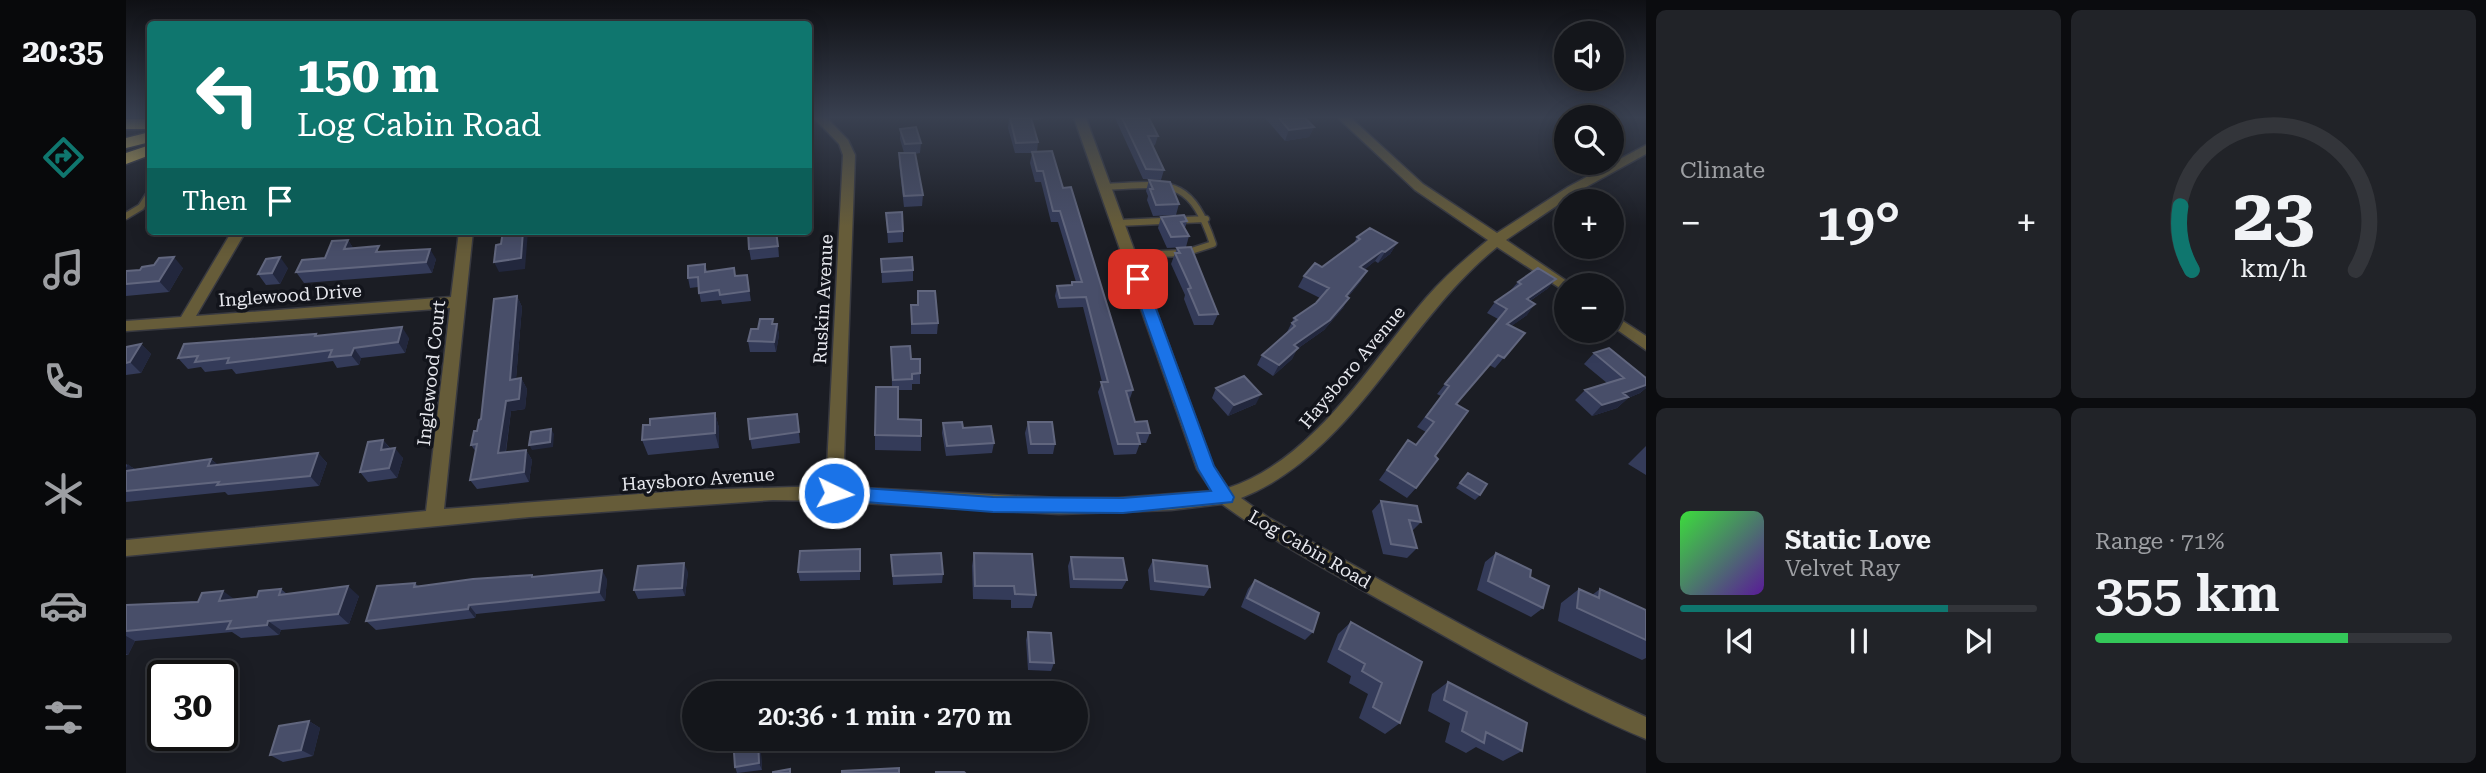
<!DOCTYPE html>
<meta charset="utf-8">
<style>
:root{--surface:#14161b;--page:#212328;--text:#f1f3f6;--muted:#9d9fa3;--line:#33353a;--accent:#0f766e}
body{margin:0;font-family:"Roboto Serif",serif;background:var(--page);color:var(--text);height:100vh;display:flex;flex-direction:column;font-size:26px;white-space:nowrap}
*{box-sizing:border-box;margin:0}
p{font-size:23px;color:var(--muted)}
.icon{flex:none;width:38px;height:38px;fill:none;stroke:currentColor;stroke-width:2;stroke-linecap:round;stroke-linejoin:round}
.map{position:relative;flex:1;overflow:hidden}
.panel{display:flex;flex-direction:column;gap:10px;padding:10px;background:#0b0c0f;width:840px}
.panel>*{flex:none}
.banner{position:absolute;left:21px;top:21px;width:665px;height:214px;border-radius:7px;box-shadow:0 4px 18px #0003,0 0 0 2px var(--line);background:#0f766e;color:#fff;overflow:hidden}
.buttons{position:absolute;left:1428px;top:21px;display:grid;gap:14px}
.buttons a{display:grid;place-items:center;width:70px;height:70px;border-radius:50%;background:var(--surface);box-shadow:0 4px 18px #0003,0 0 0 2px var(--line);font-size:35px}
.speed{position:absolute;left:21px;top:660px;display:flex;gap:14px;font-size:35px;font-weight:700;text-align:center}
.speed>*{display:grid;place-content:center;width:91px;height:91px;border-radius:50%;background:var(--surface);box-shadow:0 4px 18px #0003,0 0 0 2px var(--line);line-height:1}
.speed .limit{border:4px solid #111;border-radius:10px;background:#fff;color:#111}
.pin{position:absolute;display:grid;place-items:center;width:60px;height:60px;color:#fff;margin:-30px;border-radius:14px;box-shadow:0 4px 10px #0006}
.me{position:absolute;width:77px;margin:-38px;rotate:94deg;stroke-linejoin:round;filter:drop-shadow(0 0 5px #0008)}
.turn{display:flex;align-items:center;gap:24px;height:147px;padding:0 35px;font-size:32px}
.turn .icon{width:91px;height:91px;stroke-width:2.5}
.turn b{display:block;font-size:49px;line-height:60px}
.then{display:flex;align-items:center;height:66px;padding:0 35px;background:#0003;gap:14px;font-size:26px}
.big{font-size:52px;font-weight:600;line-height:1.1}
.panel .tile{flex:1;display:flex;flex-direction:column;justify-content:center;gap:10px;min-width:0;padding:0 24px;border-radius:10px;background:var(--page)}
.panel .dial{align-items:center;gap:0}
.dial svg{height:182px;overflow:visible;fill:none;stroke:var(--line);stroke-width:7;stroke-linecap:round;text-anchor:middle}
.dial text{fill:var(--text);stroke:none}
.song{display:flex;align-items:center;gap:21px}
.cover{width:84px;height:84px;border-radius:10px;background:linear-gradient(135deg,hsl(120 70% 55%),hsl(270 70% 35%))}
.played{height:7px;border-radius:4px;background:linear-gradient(90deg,var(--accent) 75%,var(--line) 75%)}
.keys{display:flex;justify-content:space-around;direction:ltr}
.heat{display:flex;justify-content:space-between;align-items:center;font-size:38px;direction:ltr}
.charge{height:10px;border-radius:5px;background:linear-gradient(90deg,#34c759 71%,var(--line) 0)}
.panel .tiles{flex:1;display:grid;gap:10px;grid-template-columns:repeat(2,1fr)}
.trip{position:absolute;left:556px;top:681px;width:406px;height:70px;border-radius:35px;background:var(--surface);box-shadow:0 4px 18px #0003,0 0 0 2px var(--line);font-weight:600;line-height:70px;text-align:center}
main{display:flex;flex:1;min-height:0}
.tabs{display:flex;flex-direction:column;width:126px;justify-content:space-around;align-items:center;background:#08090b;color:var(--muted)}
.tabs .icon{width:49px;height:49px}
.tabs .active{color:var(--accent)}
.tabs b{font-size:32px;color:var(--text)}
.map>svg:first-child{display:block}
</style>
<main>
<nav class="tabs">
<b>20:35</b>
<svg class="icon active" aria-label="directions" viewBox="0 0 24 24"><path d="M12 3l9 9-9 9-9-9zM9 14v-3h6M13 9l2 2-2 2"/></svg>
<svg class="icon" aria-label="music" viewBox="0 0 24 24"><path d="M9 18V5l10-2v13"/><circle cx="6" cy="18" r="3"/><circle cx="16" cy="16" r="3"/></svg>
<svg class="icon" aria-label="phone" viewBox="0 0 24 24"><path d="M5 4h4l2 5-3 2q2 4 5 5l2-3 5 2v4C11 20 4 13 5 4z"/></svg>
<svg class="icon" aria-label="climate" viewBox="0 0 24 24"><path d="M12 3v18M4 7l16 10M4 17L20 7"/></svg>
<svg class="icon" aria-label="car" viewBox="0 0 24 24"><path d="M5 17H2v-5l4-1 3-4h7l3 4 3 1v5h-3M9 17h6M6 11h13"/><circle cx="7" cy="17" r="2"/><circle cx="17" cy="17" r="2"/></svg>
<svg class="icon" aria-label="filters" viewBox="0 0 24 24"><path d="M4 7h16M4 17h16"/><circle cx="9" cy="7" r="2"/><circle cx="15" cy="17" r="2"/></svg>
</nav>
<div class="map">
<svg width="1520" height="773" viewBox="0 0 1520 773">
<rect width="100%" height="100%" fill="#1b1d24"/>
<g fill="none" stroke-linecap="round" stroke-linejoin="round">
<g stroke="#383940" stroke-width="9">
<path id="service" d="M979 187C1043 184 1064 175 1087 244L1059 253 1004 255
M0 216 15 207 24 193
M992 223 1080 219"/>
</g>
<g stroke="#383940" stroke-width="3">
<path id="minor" d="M688 118H701L722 140 729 155 717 487 933 498H992L1086 491 1071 469 948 118H960L1087 466 1102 488C1188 460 1244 363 1300 298 1318 277 1340 258 1362 240L1289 190 1212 118H1225L1297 184 1371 233 1442 187 1520 145V154L1451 192 1380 240 1445 284 1446 285H1440V292L1371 247C1279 321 1227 454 1115 498L1143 518C1267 587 1391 659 1520 717V739C1435 703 1354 656 1274 611 1214 577 1152 545 1096 504L1045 510 933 514 700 501 647 500 404 517 0 556V540L300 511 324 308 0 331V321L55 317 106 231H120L70 316 325 297 333 231H347L318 509 566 490 700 486 717 155 713 144Z
M1486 314 1520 336V350L1486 326Z"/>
</g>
<g stroke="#383940" stroke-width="3">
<path id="motorway" d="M0 119H24V129H0Z
M24 132V142L0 148V138Z
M24 145V155L0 164V153Z"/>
</g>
<use href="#service" stroke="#665c39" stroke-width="6"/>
<use href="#minor" fill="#665c39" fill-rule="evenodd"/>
<use href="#motorway" fill="#cdb455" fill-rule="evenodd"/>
</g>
<path fill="#343b59" d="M883 118H918L917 119 906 120 912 142 911 152 937 188 1007 390 1003 401 1009 422 1024 433 1020 443H1014L1010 454 988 455 972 392 976 382 957 307 932 308 929 296 931 286 945 285 946 282H950L932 222H925L915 182H909L904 163 906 153H889L882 128Z
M989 118H1023L1032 136 1029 145 1027 146 1038 170 1035 180 1017 179Z
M1139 118H1179L1188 127 1183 137 1159 141Z
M774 129 795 143 794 153 789 154 797 195 796 206 778 207 773 164V153H778L774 139Z
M1023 180 1053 204 1050 215 1027 216 1021 200 1022 196 1020 191Z
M760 213 777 231V242L762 243Z
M1035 217 1061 221 1059 228 1063 236 1060 247 1041 248 1032 228Z
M651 231 653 257 625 260 623 249Z
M1231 237 1271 243 1264 254 1252 263 1249 261 1239 269 1235 281 1222 297 1217 308 1198 330 1171 349 1166 359 1147 376 1131 365 1136 355 1161 332 1168 318 1190 303 1194 298 1172 287 1178 276 1196 267 1228 243Z
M222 240 227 248 310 259 306 273 178 283 170 272 199 258Z
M1051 248 1092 314 1087 325H1068L1058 299 1059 295 1045 264Z
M755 259 787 270V281L756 283Z
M579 264 581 271 608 268 609 276 621 275 625 301 596 304 595 300 575 302 572 287 564 288 562 278Z
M28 265 57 268 43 292 0 296V271L14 270Z
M162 268 154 284 140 285 132 274Z
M1430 279 1421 289 1404 301 1401 315 1385 326 1399 333 1369 368 1363 365 1330 404 1309 456 1290 488 1281 498 1253 480 1282 440 1290 445 1300 432 1291 427 1315 396 1311 394 1372 319 1361 313 1369 302 1383 292 1392 282Z
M792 291 812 323 811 334H785V305H791Z
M391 296 396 307 390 379 395 378 401 389 399 409 385 411 380 452 400 450 406 460 403 482 351 489 344 480 350 452 345 445 355 419Z
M647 319V324H651L653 335 650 352H624L622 341 632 329Z
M191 336 283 338 279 353 235 358 233 365 211 368 207 361 110 374 106 369 79 372 75 367 62 369 52 358Z
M15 344 25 354 15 373 0 375V347Z
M765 347 785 359 794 373V384H786V390H772V419L795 436V451L749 450V435L766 387Z
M1468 353 1520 378V388L1514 393 1502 398 1491 408 1466 416 1449 400 1459 390 1481 383 1458 364Z
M1090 388 1130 404 1102 416 1086 398Z
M589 413 593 428V448L522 455 516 440 524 425Z
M671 414 674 443 626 449 624 439Z
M902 422 929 444 927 454H902L899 433Z
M817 423 837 428 868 443 866 453 820 456 816 433Z
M257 440 264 448 277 458 271 478 242 482 234 472Z
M1520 446V475L1502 464Z
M192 453 201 463 193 486 102 495 99 492 0 502V464L9 469 85 459 92 465Z
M1342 473 1354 495 1349 500 1330 488Z
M1255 501 1295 522 1286 531 1291 548 1281 558 1257 554 1246 511Z
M734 549V580L674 581 672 572Z
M848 553 910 595 906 608H885V600L847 599 846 566Z
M1370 553 1404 577 1417 608 1405 617 1351 590 1359 562Z
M765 555 817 574 816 583 767 585Z
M945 557 1001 580 996 589 944 588 942 566Z
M1027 560 1084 587 1078 596 1024 590 1022 570Z
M562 572 559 596 512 599 508 590Z
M406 575 408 577 481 579 479 601 350 614 349 618 250 630 240 621 289 583 292 586Z
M1129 580 1187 632 1179 640 1115 607 1122 589Z
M155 589 161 594 233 596 223 624 155 630 153 635 115 638 106 632 9 641 2 655H0V605L109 599 131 597Z
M1453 589 1466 595 1474 589 1520 610V658L1516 660 1432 621 1435 603Z
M1225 622 1296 662 1274 723 1259 734 1233 718 1242 694 1223 683 1225 676 1201 662 1212 634Z
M902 632 928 663 925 671 902 670 900 640Z
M1322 682 1396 751 1377 761 1350 747 1340 753 1319 742 1324 723 1302 711 1306 694Z
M183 721 194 728 187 756 157 762 144 755Z
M634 738 636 770 611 773 609 767Z"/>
<path fill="#22273d" d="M1188 127 1183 137 1159 141 1163 130Z
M397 231H402L399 269 373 272 368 262Z
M222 240 229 251 218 249Z
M1271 243 1264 254 1252 263 1259 252Z
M304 249 310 259 306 273 300 262Z
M1256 251 1249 261 1228 278 1234 267Z
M48 257 57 268 43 292 33 281Z
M154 257 162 268 154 284 146 273Z
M1241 271 1235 281 1213 307 1220 296Z
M1430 279 1421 289 1392 309 1401 299Z
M391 296 396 307 389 390 384 380Z
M1223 298 1217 308 1198 330 1171 349 1166 359 1147 376 1153 365 1168 345Z
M1409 304 1401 315 1373 335 1381 324Z
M651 324 653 335 650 352 648 342Z
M276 327 283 338 279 353 272 342Z
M15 344 25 354 15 373 4 362Z
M228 348 235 358 233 365 225 355Z
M395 378 401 389 399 409 385 411 378 463 372 453 380 401Z
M1520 385V388L1514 393 1502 398 1491 408 1466 416 1476 405 1497 393Z
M1135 394 1130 404 1102 416 1108 405Z
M589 413 593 428V448L589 433Z
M425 429 428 434 427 447 406 450 403 445Z
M257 440 265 450H255Z
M269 448 277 458 271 478 263 468Z
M400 450 406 460 403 482 398 472Z
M192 453 201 463 193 486 184 476Z
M85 459 96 469 82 466Z
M2 464 14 474 0 472V468Z
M558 563 562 572 559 596 556 588Z
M476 570 481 579 479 601 473 592Z
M222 586 233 596 223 624 212 614Z
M97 591 111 601H93Z
M343 605 350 614 349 618 342 609Z
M142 621 155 630 153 635 141 625Z
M0 636 9 641 2 655 0 654Z
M183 721 194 728 187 756 175 750Z
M632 738H634L636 770 633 763Z"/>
<path fill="#484e69" stroke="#61667e" stroke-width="2" d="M884 118H905L912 142 890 143Z
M996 118H1023L1032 136H1022L1038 170 1020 169Z
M1153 118H1179L1188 127 1163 130Z
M790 127 795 143 779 144 774 129Z
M926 151 937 188 945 187 1007 390 1000 391 1009 422 1021 421 1024 433H1011L1014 444H992L975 382H982L960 297 934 298 931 286 946 285V282H956L934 211H927L917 171H911L906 152Z
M773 153H789L797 195 778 196Z
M1023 180 1044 182 1053 204 1030 205 1024 189H1027Z
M776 212 777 231 762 232 760 213Z
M1058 215 1061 221 1055 222 1063 236 1045 237 1035 217Z
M1244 228 1271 243 1259 252 1256 251 1234 267 1241 271 1220 296 1223 298 1204 320 1168 345 1172 348 1153 365 1136 355 1169 326 1166 323 1171 320 1168 318 1190 303 1203 288 1178 276 1189 263 1196 267 1234 239 1231 237Z
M377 231H397L395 258 368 262 370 245 375 244Z
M622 231H650L652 246 623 249Z
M222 240 218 249 253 246 250 252 304 249 300 262 170 272 176 260 199 258 206 241Z
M1065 247 1092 314 1073 315 1062 289 1065 288 1049 253H1054L1051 248Z
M48 257 33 281 0 284V271L14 270 16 267 28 265 33 258Z
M154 257 146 273 132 274 140 259Z
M786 257 787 270 756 272 755 259Z
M579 264V272L608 268 609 276 621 275 623 291 594 295 593 290 573 293 572 277 562 278V266Z
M1412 268 1430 279 1401 299 1409 304 1381 324 1399 333 1378 358 1372 355 1330 404 1342 411 1309 456 1312 459 1290 488 1261 470 1282 440 1290 445 1308 422 1300 417 1323 386 1319 384 1381 309 1369 302 1395 284 1392 282Z
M792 291H809L812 323 786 324 785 305H792Z
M391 296 384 380 395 378 393 399 380 401 372 453 400 450 398 472 344 480 351 444 345 445 348 431H351L353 420 355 419 368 299Z
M634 319H647L646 324H651L648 342 622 341 625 329H632Z
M276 327 272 342 228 348 225 355 203 357 206 350 101 363 103 358 69 362 72 356 52 358 58 344 190 334 189 336Z
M15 344 4 362 0 363V347Z
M784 346 785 359H794V373L786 374V379L767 380 765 347Z
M1483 348 1520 378V385L1497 393 1502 397 1476 405 1459 390 1498 378 1468 353Z
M1118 376 1135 394 1108 405 1090 388Z
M750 387H772V419L795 420V436L749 435Z
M589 413V433L516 440 517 425H524V419Z
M671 414 673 432 624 439 622 419Z
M836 422 837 428 865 426 868 443 821 446 817 423Z
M902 422H926L929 444H905Z
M425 429 424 442 403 445 405 432Z
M257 440 255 450 269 448 263 468 234 472 242 442Z
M192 453 184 476 91 485 93 482 0 491V471L85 459 82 466Z
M1342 473 1361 484 1354 495 1334 483Z
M1255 501 1291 506 1295 522 1283 520 1291 548 1265 544Z
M734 549V571L672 572 674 551Z
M815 553 817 574 767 576 765 555Z
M848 553 906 554 910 595 889 594 888 586H849Z
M1370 553 1405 570 1404 577 1423 586 1417 608 1362 581Z
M945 557 997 558 1001 580 948 579Z
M1027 560 1081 566 1084 587 1029 581Z
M558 563 556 588 508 590 512 566Z
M476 570 473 592 343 605 342 609 240 621 251 586 289 583 288 587 347 579 406 575V577Z
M1129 580 1193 613 1187 632 1121 598Z
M222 586 212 614 142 621 141 625 101 629 105 621 0 631V605L72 602 76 593 97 591 93 601 131 597 133 591 155 589 153 595Z
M1453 589 1473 598 1474 589 1520 610V640L1451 608Z
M1225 622 1296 662 1274 723 1247 707 1256 683 1236 671 1239 664 1213 649Z
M902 632 925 633 928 663 904 662Z
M1322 682 1401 723 1396 751 1360 732 1358 743 1336 731 1341 712 1318 700Z
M183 721 175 750 144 755 153 726Z
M607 738H632L633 763 609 767Z
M773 768V773H716V771Z
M664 769V773H647V772Z
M810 772H838L839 773H810Z"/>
<linearGradient id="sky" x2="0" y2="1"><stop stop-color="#0f1014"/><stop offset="0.52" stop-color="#394050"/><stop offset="1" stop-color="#394050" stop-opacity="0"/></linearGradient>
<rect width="1520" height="226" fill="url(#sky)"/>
<path fill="#1a73e8" stroke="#114b97" stroke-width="2" d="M1012 274 1019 279 1088 466 1108 497 1106 502 997 513 867 512 701 499 699 493 701 488 708 486 867 497 997 498 1085 491 1072 469 1005 279Z"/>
<g text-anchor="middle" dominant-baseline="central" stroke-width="7" stroke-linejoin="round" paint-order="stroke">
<g font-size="18" fill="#e7e8ee" stroke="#12141b">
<text transform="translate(164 295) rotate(-4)">Inglewood Drive</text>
<text transform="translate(697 299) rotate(-87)">Ruskin Avenue</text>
<text transform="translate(1226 367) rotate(-50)">Haysboro Avenue</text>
<text transform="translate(305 373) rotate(-84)">Inglewood Court</text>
<text transform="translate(572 479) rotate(-4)">Haysboro Avenue</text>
<text transform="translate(1184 549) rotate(30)">Log Cabin Road</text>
</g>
</g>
</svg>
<div class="buttons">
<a><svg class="icon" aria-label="sound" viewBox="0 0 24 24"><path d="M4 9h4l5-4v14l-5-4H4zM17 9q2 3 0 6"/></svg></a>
<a><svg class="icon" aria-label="search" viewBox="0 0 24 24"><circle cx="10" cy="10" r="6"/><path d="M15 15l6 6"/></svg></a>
<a>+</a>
<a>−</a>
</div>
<div class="speed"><div class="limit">30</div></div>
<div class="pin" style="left:1012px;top:279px;background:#d93025"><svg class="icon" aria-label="arrive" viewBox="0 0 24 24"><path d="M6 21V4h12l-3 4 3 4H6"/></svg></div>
<svg class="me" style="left:708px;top:493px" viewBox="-20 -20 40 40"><circle r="17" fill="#1a73e8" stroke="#fff" stroke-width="3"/><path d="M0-11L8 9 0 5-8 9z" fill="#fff"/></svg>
<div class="trip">20:36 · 1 min · 270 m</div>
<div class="banner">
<div class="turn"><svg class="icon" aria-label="left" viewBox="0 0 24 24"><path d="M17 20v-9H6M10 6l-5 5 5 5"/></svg><div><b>150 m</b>Log Cabin Road</div></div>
<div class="then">Then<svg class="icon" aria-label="arrive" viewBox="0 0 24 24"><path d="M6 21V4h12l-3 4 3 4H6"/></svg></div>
</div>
</div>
<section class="panel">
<div class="tiles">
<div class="tile"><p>Climate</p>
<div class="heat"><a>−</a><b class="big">19°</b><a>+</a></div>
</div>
<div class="tile dial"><svg viewBox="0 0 100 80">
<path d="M14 69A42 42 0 1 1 86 69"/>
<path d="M14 69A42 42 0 0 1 9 41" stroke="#0f766e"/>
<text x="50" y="56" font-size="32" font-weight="700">23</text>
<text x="50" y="72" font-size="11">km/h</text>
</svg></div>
<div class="tile">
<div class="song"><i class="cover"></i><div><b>Static Love</b><p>Velvet Ray</p></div></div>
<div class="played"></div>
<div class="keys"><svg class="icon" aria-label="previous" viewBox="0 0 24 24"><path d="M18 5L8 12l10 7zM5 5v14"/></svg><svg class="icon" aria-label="pause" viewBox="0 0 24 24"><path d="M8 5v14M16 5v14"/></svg><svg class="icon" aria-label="next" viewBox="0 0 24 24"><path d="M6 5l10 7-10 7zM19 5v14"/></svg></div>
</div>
<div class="tile"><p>Range · 71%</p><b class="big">355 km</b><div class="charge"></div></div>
</div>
</section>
</main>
